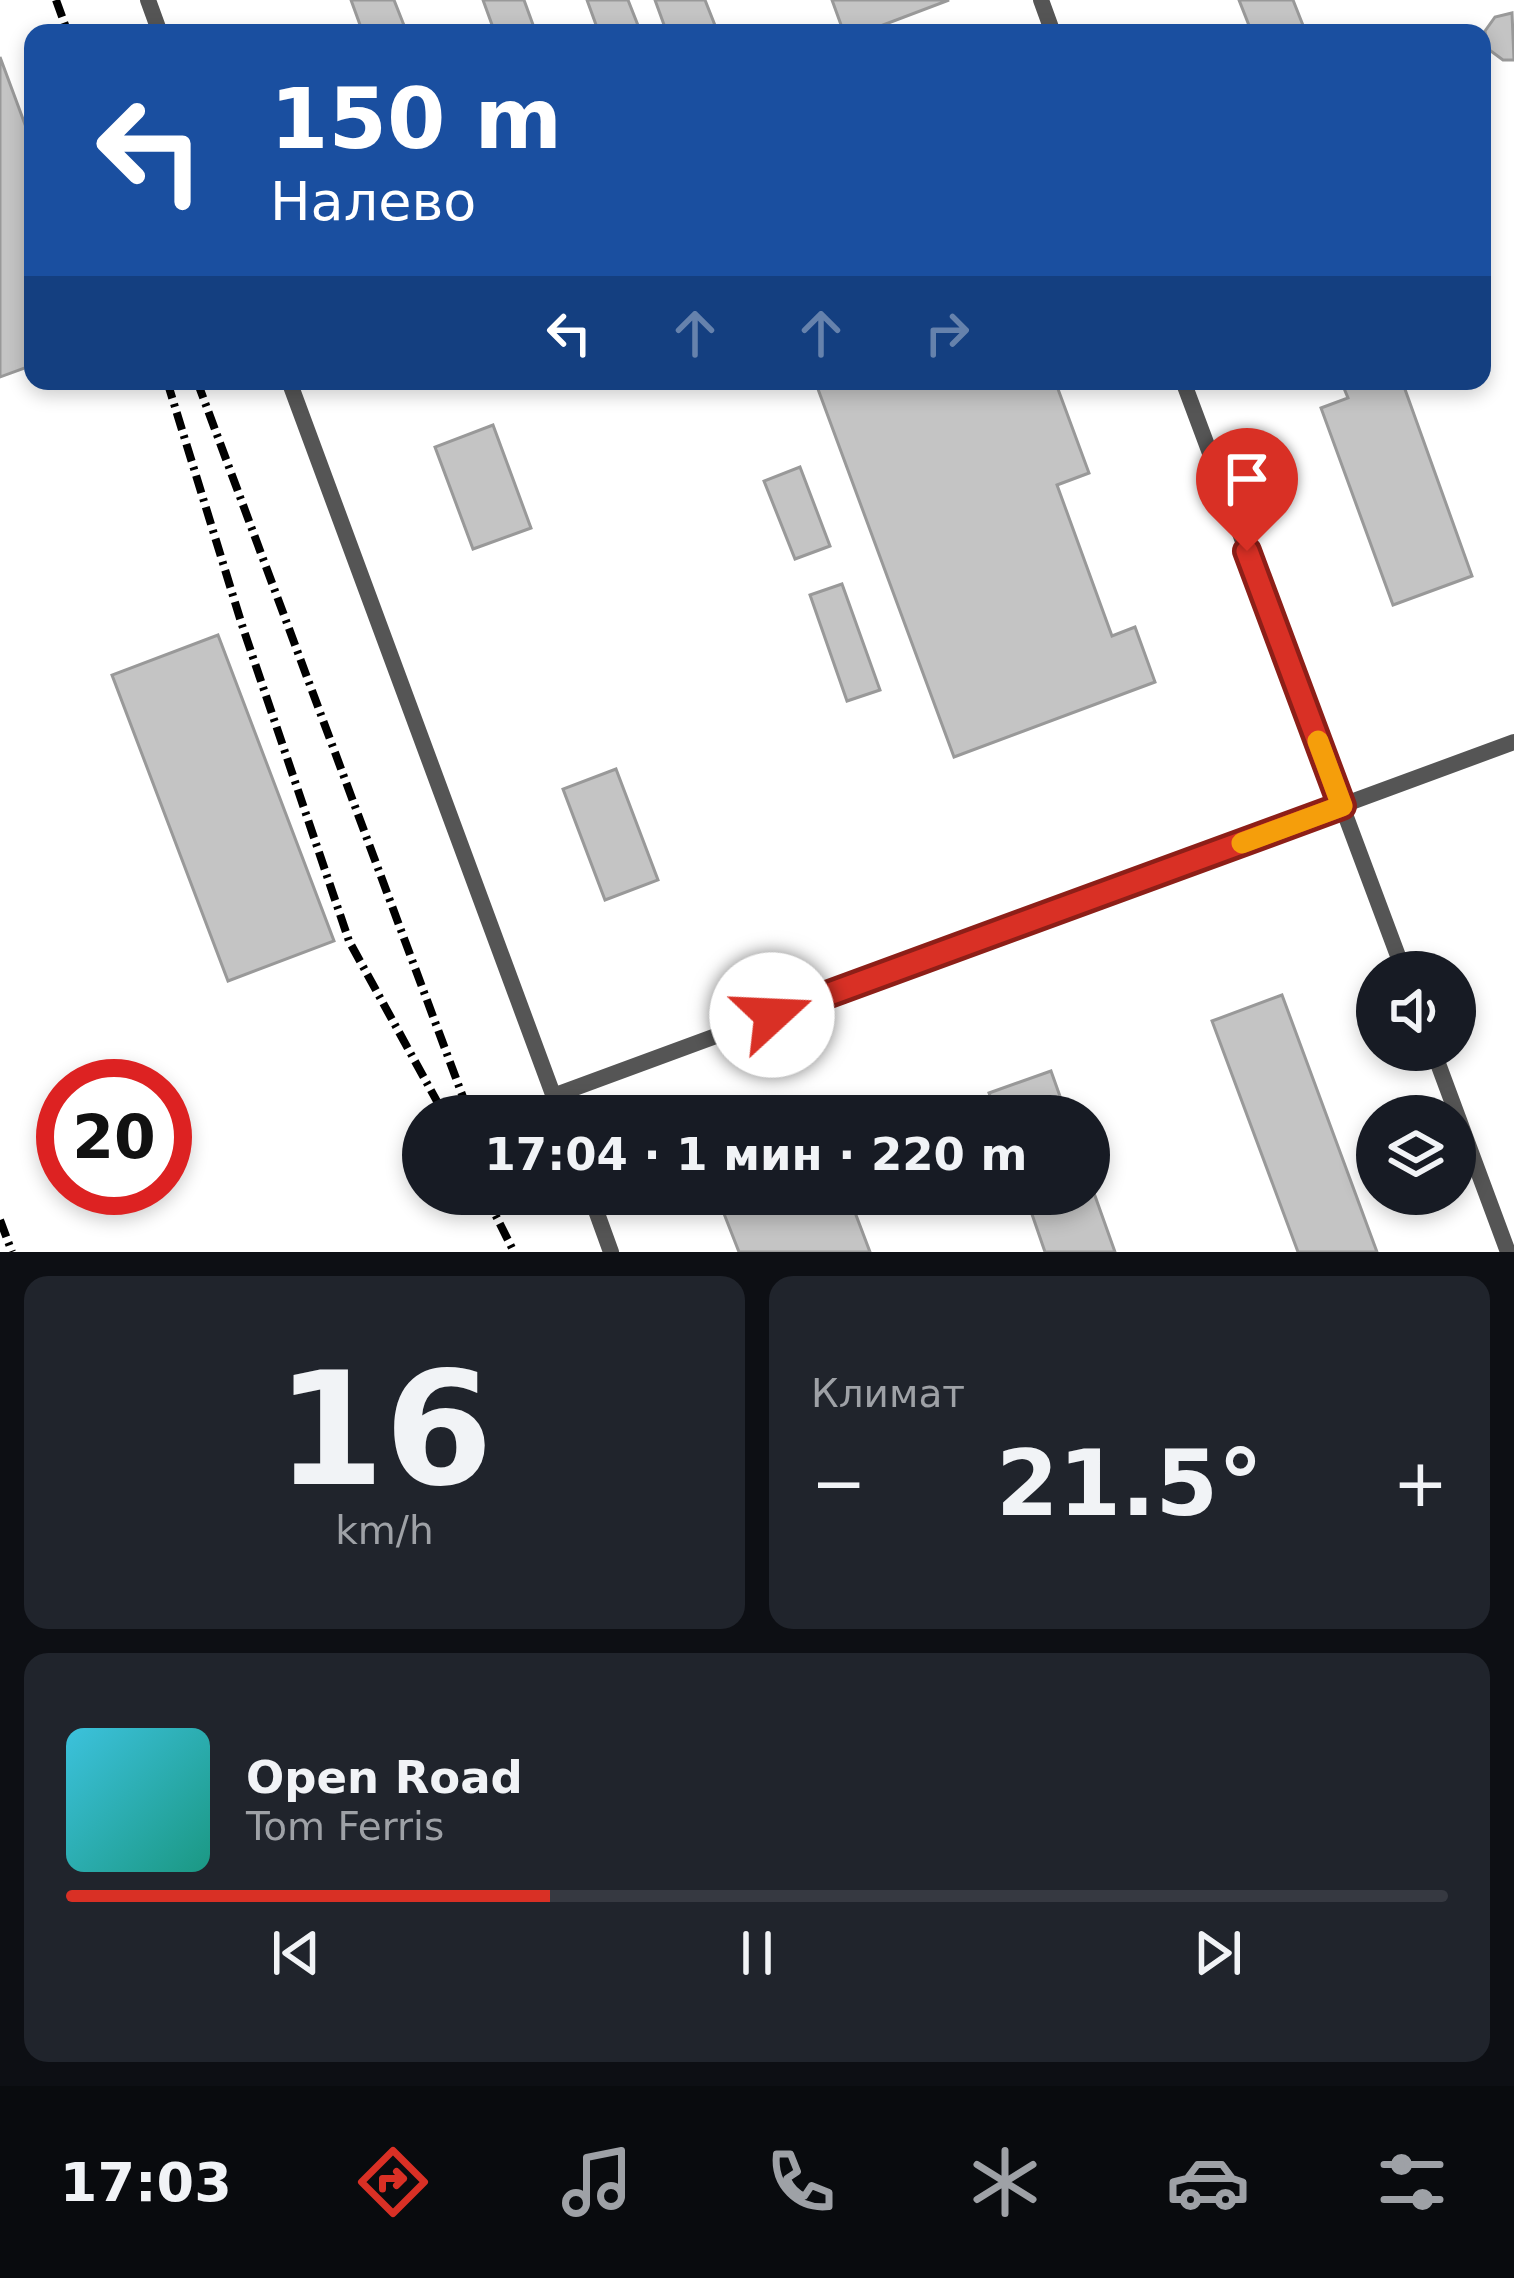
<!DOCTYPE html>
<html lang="ru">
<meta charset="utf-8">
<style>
:root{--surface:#171b24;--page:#20242c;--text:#f1f3f6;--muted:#9ea1a6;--line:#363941;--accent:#d93025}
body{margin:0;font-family:"DejaVu Sans",sans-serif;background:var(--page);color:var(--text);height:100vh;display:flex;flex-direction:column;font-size:45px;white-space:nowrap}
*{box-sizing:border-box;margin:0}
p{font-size:39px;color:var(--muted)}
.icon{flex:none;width:66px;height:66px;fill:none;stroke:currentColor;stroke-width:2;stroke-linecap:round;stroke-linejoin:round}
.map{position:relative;height:1252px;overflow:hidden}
.side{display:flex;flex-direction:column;gap:24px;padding:24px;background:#0d0f14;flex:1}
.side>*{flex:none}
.top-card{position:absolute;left:24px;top:24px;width:1467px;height:366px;border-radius:24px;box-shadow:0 6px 18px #0003;background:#1a4fa0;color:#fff;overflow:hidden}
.buttons{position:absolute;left:1356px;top:951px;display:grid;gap:24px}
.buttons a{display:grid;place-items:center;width:120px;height:120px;border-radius:50%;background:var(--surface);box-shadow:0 6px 18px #0003;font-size:60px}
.speed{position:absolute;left:36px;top:1059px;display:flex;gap:24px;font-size:60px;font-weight:700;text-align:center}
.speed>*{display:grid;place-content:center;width:156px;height:156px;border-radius:50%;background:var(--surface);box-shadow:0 6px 18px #0003;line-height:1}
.speed .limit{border:18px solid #d22;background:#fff;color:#111}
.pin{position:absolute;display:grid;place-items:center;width:102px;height:102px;color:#fff;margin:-123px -51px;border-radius:50% 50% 50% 0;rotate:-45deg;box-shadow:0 0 12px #0007}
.pin .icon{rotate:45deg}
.me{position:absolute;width:132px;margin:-66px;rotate:70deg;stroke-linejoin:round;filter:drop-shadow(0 0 9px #0008)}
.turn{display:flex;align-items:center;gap:42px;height:252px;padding:0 48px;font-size:54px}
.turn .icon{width:156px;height:156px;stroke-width:2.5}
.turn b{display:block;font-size:84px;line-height:102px}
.lanes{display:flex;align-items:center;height:114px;padding:0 48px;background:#0003;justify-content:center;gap:60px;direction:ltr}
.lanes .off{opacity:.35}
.big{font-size:90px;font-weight:600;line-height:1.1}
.side .tile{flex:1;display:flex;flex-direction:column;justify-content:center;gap:18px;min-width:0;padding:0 42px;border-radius:24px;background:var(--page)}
.side .dial{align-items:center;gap:0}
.dial b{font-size:156px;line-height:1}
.song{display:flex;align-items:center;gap:36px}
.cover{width:144px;height:144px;border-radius:18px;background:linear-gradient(135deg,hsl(190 70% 55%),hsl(170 70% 35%))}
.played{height:12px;border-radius:6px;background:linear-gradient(90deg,var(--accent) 35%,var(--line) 35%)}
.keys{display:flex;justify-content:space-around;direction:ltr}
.heat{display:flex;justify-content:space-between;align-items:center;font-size:66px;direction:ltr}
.side .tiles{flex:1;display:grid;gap:24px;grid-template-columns:1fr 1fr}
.tile:last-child{grid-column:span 2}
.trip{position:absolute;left:402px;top:1095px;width:708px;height:120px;border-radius:60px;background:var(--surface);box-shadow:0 6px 18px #0003;font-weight:600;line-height:120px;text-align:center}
.tabs{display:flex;height:192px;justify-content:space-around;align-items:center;background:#090b0e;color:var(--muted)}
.tabs .icon{width:84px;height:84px}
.tabs .current{color:var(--accent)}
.tabs b{font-size:54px;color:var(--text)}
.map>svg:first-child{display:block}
</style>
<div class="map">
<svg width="1514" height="1252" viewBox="0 0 1514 1252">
<rect width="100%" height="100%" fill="#fff"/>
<path fill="#c4c4c4" stroke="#999" stroke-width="3" d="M351 0H394L407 33H363Z
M483 0H524L536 33H495Z
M587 0H628L641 33H599Z
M655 0H705L718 33H667Z
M832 0H949L862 33H844Z
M1239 0H1293L1306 33H1252Z
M1512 13 1514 60H1503L1488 49 1485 31 1495 17Z
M0 57 33 146V365L0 377Z
M815 381H1055L1089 473 1057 485 1112 636 1135 627 1155 682 954 757Z
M1341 381H1402L1472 576 1393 605 1321 408 1348 398Z
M493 425 531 528 473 549 435 447Z
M800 467 830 546 795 559 764 481Z
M842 584 880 690 847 701 810 595Z
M218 635 334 941 228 981 112 675Z
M616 769 658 880 605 900 563 789Z
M1282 995 1377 1252H1298L1212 1021Z
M1051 1071 1067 1116H997L989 1093Z
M1089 1179 1115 1252H1045L1025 1194H1089Z
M738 1194H848L870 1252H739L719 1201Z"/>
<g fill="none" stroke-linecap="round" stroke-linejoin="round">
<path stroke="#555" stroke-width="16" d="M148 0 160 33
M1041 0 1053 33
M289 381 561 1116
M1183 381 1404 972
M1433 1050 1508 1252
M553 1096 1514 742
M590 1194 611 1252"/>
<path stroke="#000" stroke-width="8" stroke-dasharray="18 6 3 6" stroke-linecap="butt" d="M56 0 68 33
M167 381 242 625 349 941 445 1116
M197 381 470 1116
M485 1194 514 1252
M0 1220 12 1252"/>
</g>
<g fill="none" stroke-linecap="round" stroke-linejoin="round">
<g stroke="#8d1f18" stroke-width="30">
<path id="route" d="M772 1015 1342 806 1247 551"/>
</g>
<use href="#route" stroke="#d93025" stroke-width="21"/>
<path stroke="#f59e0b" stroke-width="21" d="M1242 843 1342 806 1318 741"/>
</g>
</svg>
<div class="buttons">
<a><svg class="icon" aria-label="sound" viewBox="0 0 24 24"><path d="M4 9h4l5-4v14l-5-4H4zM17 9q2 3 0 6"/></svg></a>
<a><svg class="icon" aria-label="layers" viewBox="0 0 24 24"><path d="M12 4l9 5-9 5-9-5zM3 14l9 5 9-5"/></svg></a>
</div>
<div class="speed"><div class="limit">20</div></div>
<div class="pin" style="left:1247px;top:551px;background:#d93025"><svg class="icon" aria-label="arrive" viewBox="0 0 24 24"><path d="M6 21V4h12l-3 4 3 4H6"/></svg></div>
<svg class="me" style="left:772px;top:1015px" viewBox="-20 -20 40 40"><circle r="19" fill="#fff"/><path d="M0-13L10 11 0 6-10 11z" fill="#d93025"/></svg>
<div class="trip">17:04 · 1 мин · 220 m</div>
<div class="top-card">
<div class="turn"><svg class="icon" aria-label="left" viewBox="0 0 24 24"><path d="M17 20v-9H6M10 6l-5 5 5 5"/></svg><div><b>150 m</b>Налево</div></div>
<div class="lanes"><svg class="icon" aria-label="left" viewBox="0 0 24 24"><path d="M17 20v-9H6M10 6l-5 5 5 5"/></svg><svg class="icon off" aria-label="ahead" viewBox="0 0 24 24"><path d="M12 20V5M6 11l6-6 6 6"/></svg><svg class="icon off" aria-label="ahead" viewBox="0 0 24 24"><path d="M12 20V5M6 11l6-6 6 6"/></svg><svg class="icon off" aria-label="right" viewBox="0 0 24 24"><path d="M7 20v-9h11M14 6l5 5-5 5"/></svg></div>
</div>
</div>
<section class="side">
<div class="tiles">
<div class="tile dial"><b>16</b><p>km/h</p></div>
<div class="tile"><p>Климат</p>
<div class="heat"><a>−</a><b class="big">21.5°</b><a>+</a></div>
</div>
<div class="tile">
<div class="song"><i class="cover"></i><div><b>Open Road</b><p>Tom Ferris</p></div></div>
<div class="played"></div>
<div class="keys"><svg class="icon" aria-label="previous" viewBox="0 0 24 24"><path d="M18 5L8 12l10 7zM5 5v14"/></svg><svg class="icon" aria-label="pause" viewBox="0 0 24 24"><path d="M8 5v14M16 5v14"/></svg><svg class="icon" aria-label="next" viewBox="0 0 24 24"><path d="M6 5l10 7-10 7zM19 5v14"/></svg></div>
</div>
</div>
</section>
<nav class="tabs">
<b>17:03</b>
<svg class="icon current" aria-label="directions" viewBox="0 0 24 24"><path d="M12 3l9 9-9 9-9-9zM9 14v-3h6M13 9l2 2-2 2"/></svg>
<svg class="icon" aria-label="music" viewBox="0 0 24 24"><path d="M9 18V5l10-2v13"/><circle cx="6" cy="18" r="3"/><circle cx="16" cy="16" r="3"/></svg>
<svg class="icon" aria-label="phone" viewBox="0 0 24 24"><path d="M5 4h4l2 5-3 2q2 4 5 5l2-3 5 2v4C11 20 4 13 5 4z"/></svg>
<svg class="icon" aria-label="climate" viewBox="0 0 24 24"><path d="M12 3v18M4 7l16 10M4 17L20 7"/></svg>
<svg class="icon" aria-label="car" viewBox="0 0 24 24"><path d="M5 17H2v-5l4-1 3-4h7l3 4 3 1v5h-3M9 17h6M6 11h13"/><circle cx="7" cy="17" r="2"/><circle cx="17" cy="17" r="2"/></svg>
<svg class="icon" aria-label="filters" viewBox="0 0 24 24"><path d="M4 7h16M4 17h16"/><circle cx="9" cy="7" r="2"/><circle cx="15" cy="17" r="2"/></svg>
</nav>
